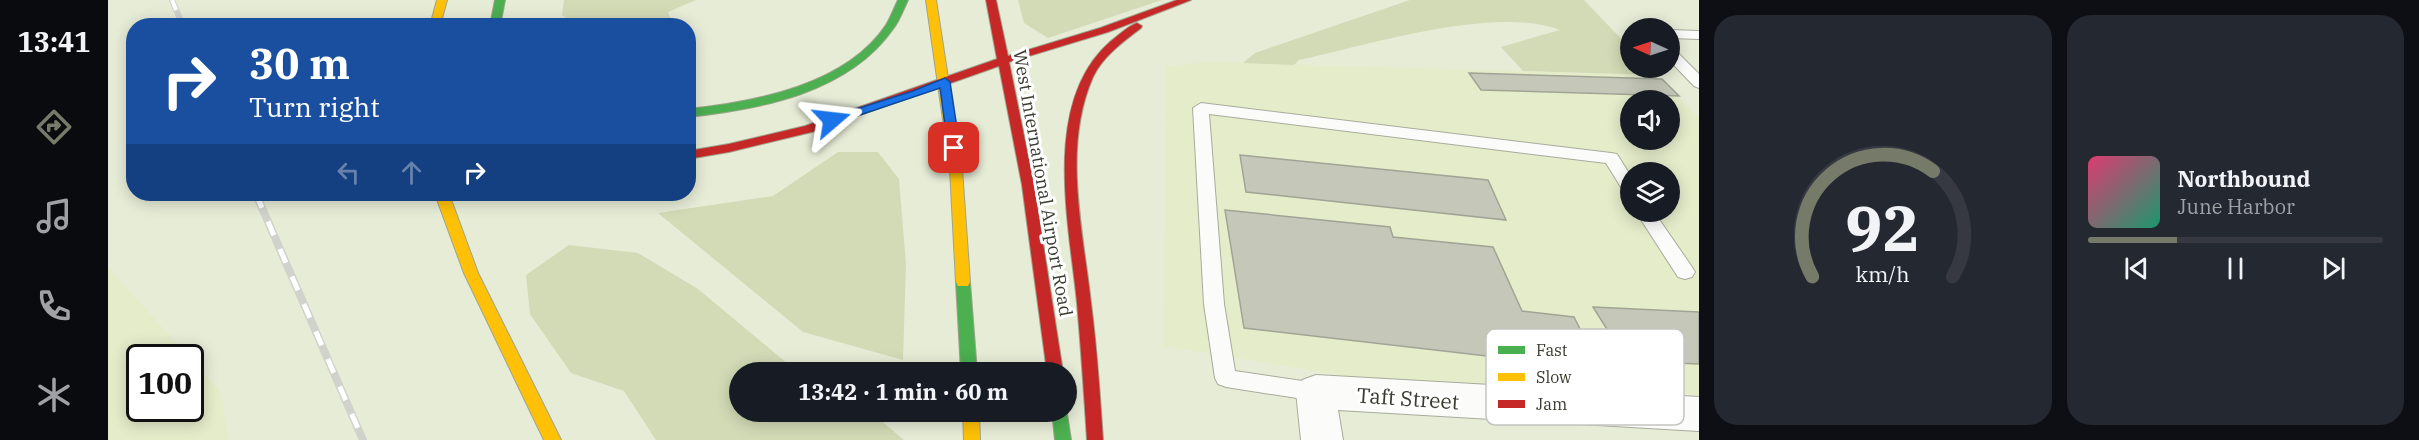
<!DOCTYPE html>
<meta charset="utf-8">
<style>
:root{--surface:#171b24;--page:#242831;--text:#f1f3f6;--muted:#9ea1a6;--line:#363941;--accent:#767a69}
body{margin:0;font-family:"IBM Plex Serif",serif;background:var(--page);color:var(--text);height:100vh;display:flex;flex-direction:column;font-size:22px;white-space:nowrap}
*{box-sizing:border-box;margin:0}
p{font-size:20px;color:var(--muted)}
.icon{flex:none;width:33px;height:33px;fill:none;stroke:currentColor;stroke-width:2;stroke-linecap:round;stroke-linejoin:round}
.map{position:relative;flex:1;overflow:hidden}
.sheet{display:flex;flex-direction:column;gap:15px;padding:15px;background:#0d0f14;width:720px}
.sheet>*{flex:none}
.top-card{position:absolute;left:18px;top:18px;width:570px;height:183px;border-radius:24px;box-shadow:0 3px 15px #0003;background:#1a4fa0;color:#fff;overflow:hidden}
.needle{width:39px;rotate:273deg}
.tools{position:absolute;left:1512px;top:18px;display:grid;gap:12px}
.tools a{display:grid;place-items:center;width:60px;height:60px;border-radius:50%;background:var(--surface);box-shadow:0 3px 15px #0003;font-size:30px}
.speed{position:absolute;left:18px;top:344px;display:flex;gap:12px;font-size:30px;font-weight:700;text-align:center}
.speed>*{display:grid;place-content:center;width:78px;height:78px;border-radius:50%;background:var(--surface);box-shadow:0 3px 15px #0003;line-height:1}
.speed .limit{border:3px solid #111;border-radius:9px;background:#fff;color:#111}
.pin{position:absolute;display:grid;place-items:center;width:51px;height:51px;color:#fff;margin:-26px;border-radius:12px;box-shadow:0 3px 9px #0006}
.me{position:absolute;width:66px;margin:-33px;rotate:73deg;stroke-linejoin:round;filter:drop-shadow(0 0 4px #0008)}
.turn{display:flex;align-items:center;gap:21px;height:126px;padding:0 24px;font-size:27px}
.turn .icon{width:78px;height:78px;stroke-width:2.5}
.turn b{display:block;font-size:42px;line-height:51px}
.lanes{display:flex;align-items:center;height:57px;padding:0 24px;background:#0003;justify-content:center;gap:30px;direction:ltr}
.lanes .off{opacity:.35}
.sheet .widget{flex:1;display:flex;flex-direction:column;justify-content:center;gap:9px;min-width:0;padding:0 21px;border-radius:24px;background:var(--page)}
.sheet .dial{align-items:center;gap:0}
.dial svg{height:156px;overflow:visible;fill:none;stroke:var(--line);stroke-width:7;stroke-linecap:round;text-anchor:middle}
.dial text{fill:var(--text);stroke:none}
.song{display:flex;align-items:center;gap:18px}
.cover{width:72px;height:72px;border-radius:9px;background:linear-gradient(135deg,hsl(340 70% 55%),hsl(160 70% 35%))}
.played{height:6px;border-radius:3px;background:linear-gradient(90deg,var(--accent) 30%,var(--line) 30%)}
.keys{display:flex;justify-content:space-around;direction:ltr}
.sheet .tiles{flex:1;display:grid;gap:15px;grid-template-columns:repeat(2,1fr)}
.trip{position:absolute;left:621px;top:362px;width:348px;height:60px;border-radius:30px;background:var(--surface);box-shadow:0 3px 15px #0003;font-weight:700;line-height:60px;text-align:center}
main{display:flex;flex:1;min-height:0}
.tab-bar{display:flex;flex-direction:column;width:108px;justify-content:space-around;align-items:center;background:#090b0e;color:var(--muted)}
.tab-bar .icon{width:42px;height:42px}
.tab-bar .selected{color:var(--accent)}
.tab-bar b{font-size:27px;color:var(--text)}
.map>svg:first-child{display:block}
</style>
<main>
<nav class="tab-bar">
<b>13:41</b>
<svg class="icon selected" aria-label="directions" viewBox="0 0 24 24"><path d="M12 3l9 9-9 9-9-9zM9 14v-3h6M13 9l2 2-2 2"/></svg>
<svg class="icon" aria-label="music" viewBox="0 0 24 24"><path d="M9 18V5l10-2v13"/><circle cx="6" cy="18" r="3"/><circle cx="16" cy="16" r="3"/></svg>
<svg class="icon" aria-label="phone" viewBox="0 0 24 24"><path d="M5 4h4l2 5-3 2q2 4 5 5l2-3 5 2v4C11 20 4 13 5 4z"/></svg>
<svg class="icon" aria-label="climate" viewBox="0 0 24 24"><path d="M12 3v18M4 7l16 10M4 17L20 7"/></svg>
</nav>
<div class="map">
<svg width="1591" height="440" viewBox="0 0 1591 440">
<rect width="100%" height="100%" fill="#e7ecd7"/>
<path fill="#e5ecca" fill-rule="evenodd" d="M1101 62 1549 75 1591 118V394L1304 387 1056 346 1058 66ZM1522 100H1562V140H1522ZM1522 172H1562V212H1522Z
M0 267 81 357H32V408H82L83 359 113 392 121 440H0Z"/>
<path fill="#d3dab6" d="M456 0H588L560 12 565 25H467L454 15Z
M910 0H1054L940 38 916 23Z
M1302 0H1476L1522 48V68H1542L1549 75 1415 71 1393 47 1452 30C1387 5 1260 45 1191 60L1186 65 1135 63 1147 53Z
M730 152H770L791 179 798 264 795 360 695 332 550 213 665 196Z
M461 245 530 253 590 289 680 364 697 372H632V411H762L796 440H548L516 391 463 373 422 314 418 275Z"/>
<path fill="#c5c8b8" stroke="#a1a494" stroke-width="1.5" d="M1361 73 1554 79 1571 96 1373 90Z
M1132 155 1380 180 1398 220 1138 192Z
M1117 210 1282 227 1285 237 1385 247 1414 311 1466 317 1492 369 1136 328Z
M1485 307 1591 312V364L1519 361Z"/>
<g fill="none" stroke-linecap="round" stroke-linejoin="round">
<g stroke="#a8ab9c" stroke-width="2">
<path id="lane" d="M1562 30 1591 31V39L1562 38Z
M1562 49 1567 50 1591 74V88L1586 86 1562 61Z
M1093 103 1503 153 1509 154 1522 175V194L1516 192 1498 163 1101 114 1116 304 1127 371 1208 383 1216 386 1219 392 1216 398 1208 401 1118 387 1110 384 1107 378 1096 304 1085 108Z
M1528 212H1546L1584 267 1587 272 1584 277 1577 279 1570 277Z"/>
</g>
<g stroke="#a8ab9c" stroke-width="2">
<path id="street" d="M1208 375 1591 397V431L1230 410 1235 440H1193L1188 392 1194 380Z"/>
</g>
<g stroke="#a0a48e" stroke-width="2">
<path id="fast" d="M387 0H397L392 26H382Z
M790 0H800C795 10 792 20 785 29 740 93 653 109 580 117V109C647 102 738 85 778 25 783 17 786 8 790 0Z
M855 277 860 278 862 282 869 372H853L848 282 850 278Z
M958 407 963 440H947L944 411H958Z"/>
</g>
<g stroke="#a0a48e" stroke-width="2">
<path id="slow" d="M329 0H339L332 26H322Z
M818 0H828L854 169 862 282 860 286H850L848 282 842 169Z
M327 194H341L370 273 453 440H436L356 273Z
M855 411H871L872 440H856Z"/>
</g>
<g stroke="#a0a48e" stroke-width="2">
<path id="jam" d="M878 0H888L900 56 992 28 1069 0H1083L1000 32 901 62 926 185 955 372H939L914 185 891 66 704 132 621 152 580 159V151L621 144 697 126 889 59Z
M1029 23 1034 26 1033 28C1015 42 995 56 985 77 954 147 975 230 983 303 989 349 992 394 995 440H979C976 394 973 348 969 303 961 223 933 101 1003 41 1011 35 1020 26 1029 23Z"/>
</g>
<use href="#lane" fill="#fbfcf9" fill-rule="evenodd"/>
<use href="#street" fill="#fbfcf9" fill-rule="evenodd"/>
<use href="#fast" fill="#4caf50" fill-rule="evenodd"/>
<use href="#slow" fill="#ffc107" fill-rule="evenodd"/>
<use href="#jam" fill="#c62828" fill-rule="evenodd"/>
<g stroke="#d0d2cb" stroke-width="6">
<path id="rail-far1" d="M64 0 75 26"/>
</g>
<g stroke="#d0d2cb" stroke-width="8">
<path id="rail" d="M148 194 255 440"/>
</g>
<use href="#rail-far1" stroke="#fff" stroke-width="4" stroke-dasharray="11" stroke-linecap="butt"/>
<use href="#rail" stroke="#fff" stroke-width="5" stroke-dasharray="15" stroke-linecap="butt"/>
</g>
<path fill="#1a73e8" stroke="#114b97" stroke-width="1.5" d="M837 78 842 82 852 148 850 151 846 152 840 148 832 88 728 123 724 124 718 120 720 118 805 91Z"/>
<g text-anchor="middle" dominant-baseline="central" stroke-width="6" stroke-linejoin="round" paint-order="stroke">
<g font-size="18" fill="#393c2e" stroke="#fff">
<text transform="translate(935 183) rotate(80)">West International Airport Road</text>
</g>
<g font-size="21" fill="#393c2e" stroke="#fff">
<text transform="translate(1300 398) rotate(4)">Taft Street</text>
</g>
</g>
<rect x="1378" y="329" width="198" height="96" rx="9" fill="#fff" stroke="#c4c4c0" stroke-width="1.5"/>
<rect x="1390" y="346" width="27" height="8" fill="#4caf50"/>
<rect x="1390" y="373" width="27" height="8" fill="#ffc107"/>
<rect x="1390" y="400" width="27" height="8" fill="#c62828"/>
<g font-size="16" fill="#393c2e">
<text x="1428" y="356">Fast</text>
<text x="1428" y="383">Slow</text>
<text x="1428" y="410">Jam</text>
</g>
</svg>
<div class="tools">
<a><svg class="needle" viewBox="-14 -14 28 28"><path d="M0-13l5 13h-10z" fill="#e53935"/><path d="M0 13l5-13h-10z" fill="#9ea1a6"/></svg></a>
<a><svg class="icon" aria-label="sound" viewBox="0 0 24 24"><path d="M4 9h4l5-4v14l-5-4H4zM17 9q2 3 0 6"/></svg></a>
<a><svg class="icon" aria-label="layers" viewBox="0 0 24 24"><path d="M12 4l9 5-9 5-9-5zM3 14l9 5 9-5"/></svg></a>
</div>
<div class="speed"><div class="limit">100</div></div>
<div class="pin" style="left:846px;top:148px;background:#d93025"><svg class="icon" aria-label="arrive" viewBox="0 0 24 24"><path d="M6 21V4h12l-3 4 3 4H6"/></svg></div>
<svg class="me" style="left:724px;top:120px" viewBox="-20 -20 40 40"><path d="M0-17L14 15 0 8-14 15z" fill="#1a73e8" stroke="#fff" stroke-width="4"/></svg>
<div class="trip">13:42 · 1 min · 60 m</div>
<div class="top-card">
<div class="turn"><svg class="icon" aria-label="right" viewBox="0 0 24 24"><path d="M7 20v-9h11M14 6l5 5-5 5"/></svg><div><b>30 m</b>Turn right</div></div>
<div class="lanes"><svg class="icon off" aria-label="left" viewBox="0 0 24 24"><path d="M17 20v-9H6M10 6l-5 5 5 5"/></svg><svg class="icon off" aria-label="ahead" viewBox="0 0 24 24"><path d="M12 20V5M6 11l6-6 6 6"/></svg><svg class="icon" aria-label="right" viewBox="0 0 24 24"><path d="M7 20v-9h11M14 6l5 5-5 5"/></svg></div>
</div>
</div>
<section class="sheet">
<div class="tiles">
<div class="widget dial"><svg viewBox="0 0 100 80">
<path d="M14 69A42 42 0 1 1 86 69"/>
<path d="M14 69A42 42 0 0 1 76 15" stroke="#767a69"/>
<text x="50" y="56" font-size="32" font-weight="700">92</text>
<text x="50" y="72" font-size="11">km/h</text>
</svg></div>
<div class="widget">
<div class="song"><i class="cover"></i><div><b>Northbound</b><p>June Harbor</p></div></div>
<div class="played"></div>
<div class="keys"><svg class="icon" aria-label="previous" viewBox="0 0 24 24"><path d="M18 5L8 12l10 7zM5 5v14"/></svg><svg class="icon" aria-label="pause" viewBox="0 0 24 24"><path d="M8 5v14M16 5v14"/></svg><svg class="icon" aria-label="next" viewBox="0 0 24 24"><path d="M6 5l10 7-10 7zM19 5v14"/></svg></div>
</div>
</div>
</section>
</main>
